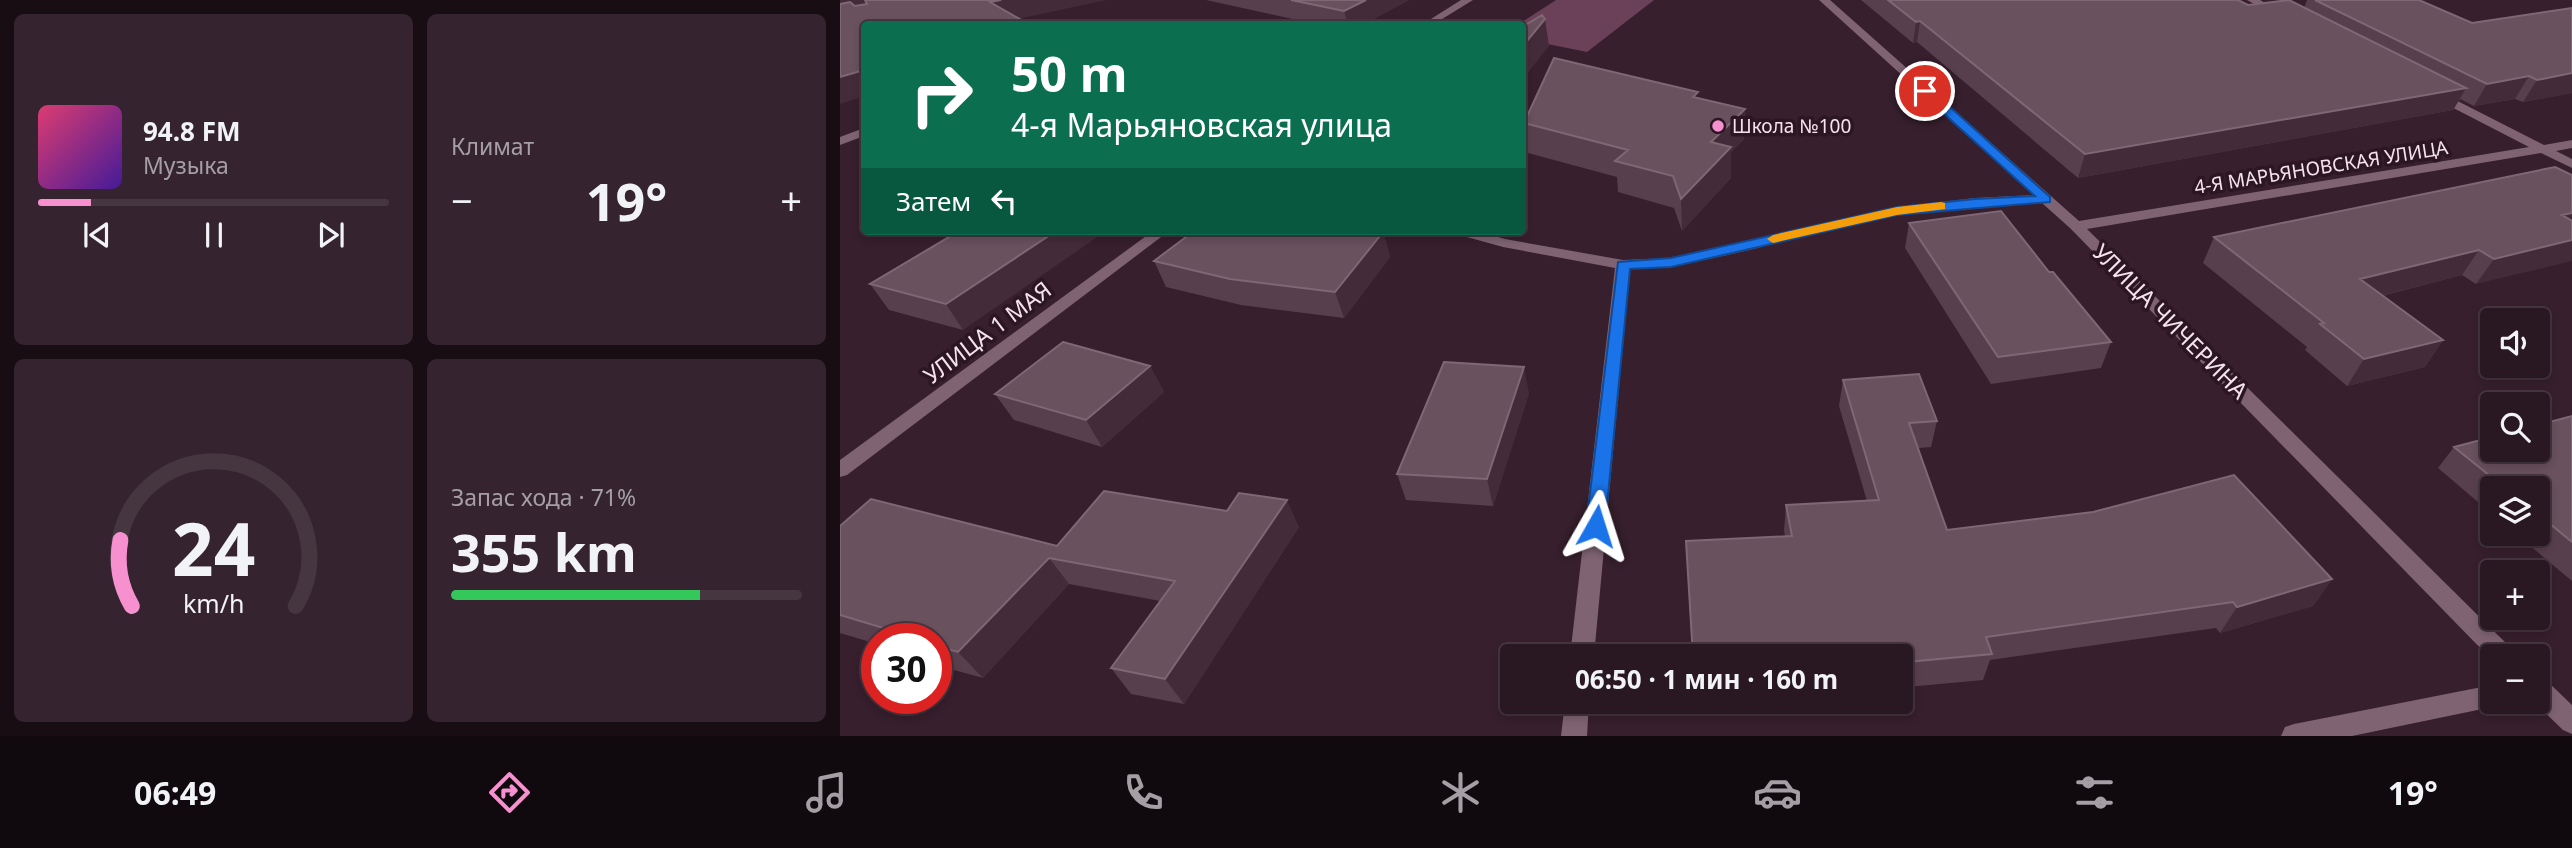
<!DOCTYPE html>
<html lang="ru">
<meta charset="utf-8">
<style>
:root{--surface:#291722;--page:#35242f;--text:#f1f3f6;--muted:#a59fa5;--line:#453640;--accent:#f790ce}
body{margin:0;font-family:"Noto Sans",sans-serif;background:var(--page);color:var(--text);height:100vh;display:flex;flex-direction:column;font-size:26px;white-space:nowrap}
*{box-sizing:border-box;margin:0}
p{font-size:23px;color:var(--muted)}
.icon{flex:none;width:38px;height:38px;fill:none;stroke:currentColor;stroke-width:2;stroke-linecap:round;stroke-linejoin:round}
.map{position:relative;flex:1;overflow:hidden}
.panel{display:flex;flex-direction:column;gap:14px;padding:14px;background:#170d13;width:840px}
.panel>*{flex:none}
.hud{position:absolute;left:21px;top:21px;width:665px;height:214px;border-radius:7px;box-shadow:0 4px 10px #0003,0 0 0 2px var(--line);background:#0b6e4f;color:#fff;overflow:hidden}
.buttons{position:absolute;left:1640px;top:308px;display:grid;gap:14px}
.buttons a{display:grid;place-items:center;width:70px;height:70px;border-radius:7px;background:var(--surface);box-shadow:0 4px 10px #0003,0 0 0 2px var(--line);font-size:35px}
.speed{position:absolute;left:21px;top:623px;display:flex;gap:14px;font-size:35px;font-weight:700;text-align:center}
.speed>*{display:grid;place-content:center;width:91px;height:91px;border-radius:50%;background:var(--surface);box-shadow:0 4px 10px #0003,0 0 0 2px var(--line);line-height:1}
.speed .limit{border:10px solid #d22;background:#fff;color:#111}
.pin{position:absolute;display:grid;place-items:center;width:60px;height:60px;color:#fff;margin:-30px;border:4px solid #fff;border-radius:50%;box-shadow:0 2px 7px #0007}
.me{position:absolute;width:77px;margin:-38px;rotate:6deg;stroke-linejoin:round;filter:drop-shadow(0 0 5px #0008)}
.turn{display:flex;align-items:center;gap:24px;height:147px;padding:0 35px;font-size:32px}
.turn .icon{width:91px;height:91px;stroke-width:2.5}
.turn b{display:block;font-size:49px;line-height:60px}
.then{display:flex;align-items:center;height:66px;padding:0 35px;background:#0003;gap:14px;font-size:26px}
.big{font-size:52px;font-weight:700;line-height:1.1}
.panel .widget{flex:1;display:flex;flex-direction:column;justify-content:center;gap:10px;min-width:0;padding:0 24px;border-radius:10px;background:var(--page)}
.panel .dial{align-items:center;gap:0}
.dial svg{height:182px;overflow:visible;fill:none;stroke:var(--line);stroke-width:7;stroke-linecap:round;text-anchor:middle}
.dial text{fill:var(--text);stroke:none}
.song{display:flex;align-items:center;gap:21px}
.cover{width:84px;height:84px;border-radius:10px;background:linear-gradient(135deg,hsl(340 70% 55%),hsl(260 70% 35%))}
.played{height:7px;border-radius:4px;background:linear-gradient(90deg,var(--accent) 15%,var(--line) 15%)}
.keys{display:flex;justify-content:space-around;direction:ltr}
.heat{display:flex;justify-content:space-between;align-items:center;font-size:38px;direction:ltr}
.charge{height:10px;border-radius:5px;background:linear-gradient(90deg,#34c759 71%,var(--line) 0)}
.panel .tiles{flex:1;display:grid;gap:14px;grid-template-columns:repeat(2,1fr)}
.trip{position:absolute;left:660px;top:644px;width:413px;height:70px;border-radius:7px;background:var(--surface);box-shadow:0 4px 10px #0003,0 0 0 2px var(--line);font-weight:700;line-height:70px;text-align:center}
.menu{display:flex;height:112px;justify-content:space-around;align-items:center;background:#10090e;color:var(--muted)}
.menu .icon{width:49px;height:49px}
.menu .selected{color:var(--accent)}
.menu b{font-size:32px;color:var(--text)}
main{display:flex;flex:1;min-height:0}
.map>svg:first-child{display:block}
</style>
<main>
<section class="panel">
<div class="tiles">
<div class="widget">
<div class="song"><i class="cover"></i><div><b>94.8 FM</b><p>Музыка</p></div></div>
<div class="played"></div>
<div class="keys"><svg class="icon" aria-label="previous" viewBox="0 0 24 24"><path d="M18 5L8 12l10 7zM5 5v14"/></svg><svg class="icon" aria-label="pause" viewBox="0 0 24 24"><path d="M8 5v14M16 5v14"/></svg><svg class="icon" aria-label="next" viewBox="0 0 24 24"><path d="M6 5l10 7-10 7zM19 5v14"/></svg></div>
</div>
<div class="widget"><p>Климат</p>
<div class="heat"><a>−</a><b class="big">19°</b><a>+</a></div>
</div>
<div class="widget dial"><svg viewBox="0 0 100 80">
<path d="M14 69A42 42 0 1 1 86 69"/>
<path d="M14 69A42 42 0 0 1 9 40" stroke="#f790ce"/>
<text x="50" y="56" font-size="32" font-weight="700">24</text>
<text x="50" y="72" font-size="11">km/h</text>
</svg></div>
<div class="widget"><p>Запас хода · 71%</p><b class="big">355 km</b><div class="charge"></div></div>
</div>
</section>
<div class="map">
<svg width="1732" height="736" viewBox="0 0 1732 736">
<rect width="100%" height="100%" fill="#371f2d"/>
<path fill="#6a4159" d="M716 0H814L747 52 683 39 682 24H679Z"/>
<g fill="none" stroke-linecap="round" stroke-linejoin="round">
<path fill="#7f6372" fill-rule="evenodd" d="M621 0H633L594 24H583Z
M979 0H990L1239 221 1689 147 1592 97 1590 94 1596 90 1704 145 1732 140V148L1716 151 1732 159V168L1701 153 1247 229 1672 649 1676 656H1652V660L1231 229 1202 203C1154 205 1106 207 1058 215 968 230 882 265 790 269L754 656H730L775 268 663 247 616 234 614 231H637L665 239 783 260 831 258 1057 207 1135 198 1194 195Z
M1407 0H1420L1445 14 1436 16Z
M24 128V136L0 145V137Z
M313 231H329L7 475 0 477V460Z
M1698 678 1707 681 1732 705V734L1723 730 1694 702H1698Z
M1652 685V702H1662L1652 707 1512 736H1441L1445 727 1454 724Z
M725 702H749L747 736H721Z"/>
</g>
<path fill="#583f4d" d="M366 0H569L524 24H475Z
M1021 0H1398L1408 5 1464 8 1467 0H1579L1732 93 1683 102 1675 99 1634 106 1620 99 1613 110 1238 178 1077 42 1073 43Z
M858 98 905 109 904 139 891 152V178L842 231 834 208 778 192 777 177 688 153 684 123Z
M1732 175 1636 284 1622 275 1542 296 1603 340 1585 367 1507 386 1465 350 1467 347 1363 263 1374 237Z
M1069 223 1209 272 1271 342 1261 368 1151 384 1065 248Z
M119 231 123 330 49 310 30 284Z
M543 232 550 257 504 318 401 305 326 287 314 261 480 234Z
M310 366 324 392 262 447 174 420 155 394Z
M1003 380 1097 421 1091 447 1078 448 1107 530 1492 579 1473 606 1380 633 1376 628 1150 660 1143 680 1067 687 1063 702 855 714V702H1060V656H852L846 541 945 536 944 531 946 505 1027 501 999 406Z
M689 393 653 506 566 500 557 474Z
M1732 416V581L1676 534H1698V488H1652V514L1598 468 1614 447Z
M0 526 217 546 459 527 344 704 291 694 271 668 320 601 229 584 143 678 96 665V639H37V644L0 633Z"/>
<path fill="#442b39" d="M0 0H80L0 18Z
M161 0H266L160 23 150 2Z
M526 0H569L524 24H508L504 11Z
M705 19 709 46 682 80V47Z
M183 21 184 24H171Z
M1080 21 1077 42 1073 43 1076 22Z
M24 70V96L0 104V77Z
M1732 73V93L1683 102 1697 80Z
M1689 76 1675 99 1634 106 1647 84Z
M1626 88 1613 110 1238 178 1245 154Z
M905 109 904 139 891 152V178L842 231 841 199 871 142Z
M1732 213V234L1722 215Z
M216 231H266L123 330 106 304Z
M543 232 550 257 504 318 495 292Z
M1732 240V261L1636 284 1654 259Z
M1639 250 1622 275 1505 305 1520 279Z
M1603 340 1585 367 1507 386 1524 359Z
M310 366 324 392 262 447 246 420Z
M684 367 689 393 653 506 647 479Z
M447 500 459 527 344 704 325 679Z
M209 558 229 584 143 678 118 652Z
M1492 579 1473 606 1380 633 1397 607Z"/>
<path fill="#69515e" stroke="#7e6874" stroke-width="2" d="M25 0H161L150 2 183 21 171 24H24V70L0 77V4L10 2 15 6 27 4Z
M451 0H526L504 11Z
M1048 0H1398L1408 5 1449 0 1626 88 1245 154 1080 21 1076 22Z
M1475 0H1579L1632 23 1732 8V73L1697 80 1689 76 1647 84Z
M702 15 705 19 682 47V27Z
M714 58 858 92 853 97 905 109 871 142 891 147 841 199 833 176 775 161 788 150 684 123Z
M1715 167 1732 175V213L1722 215 1732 221V240L1654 259 1639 250 1520 279 1603 340 1524 359 1480 324 1484 323 1374 237Z
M1161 211 1209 272H1213L1271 342 1158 357 1069 223Z
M119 231H216L106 304 30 284Z
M354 231H466L480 234 482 231 543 232 495 292 390 279 314 261Z
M223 342 310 366 246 420 155 394Z
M604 362 684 367 647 479 557 474Z
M1079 374 1097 421 1069 423 1107 530 1253 512 1394 475 1492 579 1397 607 1393 602 1146 637 1152 654 1067 662 1070 677H1060V656H853L846 541 952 536 946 505 1039 500 1003 380Z
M1732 416V542L1698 514V488H1665L1614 447 1652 437V450H1698V425Z
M264 491 387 511 399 493 447 500 325 679 271 668 335 581 209 558 118 652 96 646V639H68L47 633 50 630 0 615V526L31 499 217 546Z"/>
<path fill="#1a73e8" stroke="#114b97" stroke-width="2" d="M1081 88H1089L1210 197V202L1057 215 831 267 790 269 765 526 763 531 756 533 749 531 746 526 778 262 831 258 1057 207 1135 199 1195 196 1081 93Z"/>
<path fill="#f59e0b" d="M1101 202 1105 203V209L1057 215 933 243 927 239 933 235 1057 207Z"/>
<circle fill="#f790ce" stroke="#2c1623" stroke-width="2.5" cx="878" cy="126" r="7"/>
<g text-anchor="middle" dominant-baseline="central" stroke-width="7" stroke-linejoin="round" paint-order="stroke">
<g font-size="19" fill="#f4e3ec" stroke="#2c1623" text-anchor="start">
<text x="892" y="126">Школа №100</text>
</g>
<g font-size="19" fill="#f4e3ec" stroke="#2c1623">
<text transform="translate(1481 167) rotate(-9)">4-Я МАРЬЯНОВСКАЯ УЛИЦА</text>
</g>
<g font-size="23" fill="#f4e3ec" stroke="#2c1623">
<text transform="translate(1331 321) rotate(45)">УЛИЦА ЧИЧЕРИНА</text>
<text transform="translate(147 332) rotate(-37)">УЛИЦА 1 МАЯ</text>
</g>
</g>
</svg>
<div class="buttons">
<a><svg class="icon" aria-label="sound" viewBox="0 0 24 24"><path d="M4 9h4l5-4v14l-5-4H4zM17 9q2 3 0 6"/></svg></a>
<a><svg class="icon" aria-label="search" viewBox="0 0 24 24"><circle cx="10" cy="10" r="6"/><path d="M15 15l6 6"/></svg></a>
<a><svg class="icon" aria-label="layers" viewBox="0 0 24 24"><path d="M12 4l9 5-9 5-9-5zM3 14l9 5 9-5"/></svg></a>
<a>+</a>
<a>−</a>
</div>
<div class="speed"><div class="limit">30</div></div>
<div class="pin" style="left:1085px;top:91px;background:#d93025"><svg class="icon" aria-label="arrive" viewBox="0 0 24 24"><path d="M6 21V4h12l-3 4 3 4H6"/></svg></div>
<svg class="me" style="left:756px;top:526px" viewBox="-20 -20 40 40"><path d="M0-17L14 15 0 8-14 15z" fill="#1a73e8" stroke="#fff" stroke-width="4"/></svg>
<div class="trip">06:50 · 1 мин · 160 m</div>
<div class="hud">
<div class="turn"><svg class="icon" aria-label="right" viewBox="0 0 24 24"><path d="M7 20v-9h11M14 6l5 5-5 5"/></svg><div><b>50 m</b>4-я Марьяновская улица</div></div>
<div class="then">Затем<svg class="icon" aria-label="left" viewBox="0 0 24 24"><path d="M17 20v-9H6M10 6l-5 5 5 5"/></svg></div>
</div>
</div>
</main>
<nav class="menu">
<b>06:49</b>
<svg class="icon selected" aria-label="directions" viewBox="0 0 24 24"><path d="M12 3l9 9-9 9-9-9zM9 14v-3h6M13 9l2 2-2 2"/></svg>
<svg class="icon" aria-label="music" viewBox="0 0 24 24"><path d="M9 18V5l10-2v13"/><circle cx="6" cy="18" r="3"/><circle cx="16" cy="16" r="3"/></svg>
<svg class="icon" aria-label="phone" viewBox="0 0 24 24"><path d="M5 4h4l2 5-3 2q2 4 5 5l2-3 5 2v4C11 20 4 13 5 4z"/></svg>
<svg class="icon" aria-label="climate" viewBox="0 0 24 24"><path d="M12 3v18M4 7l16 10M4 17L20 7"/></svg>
<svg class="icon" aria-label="car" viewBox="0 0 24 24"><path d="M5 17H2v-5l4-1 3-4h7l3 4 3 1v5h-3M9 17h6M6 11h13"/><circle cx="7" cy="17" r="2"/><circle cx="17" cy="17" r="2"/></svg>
<svg class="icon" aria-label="filters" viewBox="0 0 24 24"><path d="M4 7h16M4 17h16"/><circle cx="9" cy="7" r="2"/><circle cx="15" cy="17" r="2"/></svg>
<b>19°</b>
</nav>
